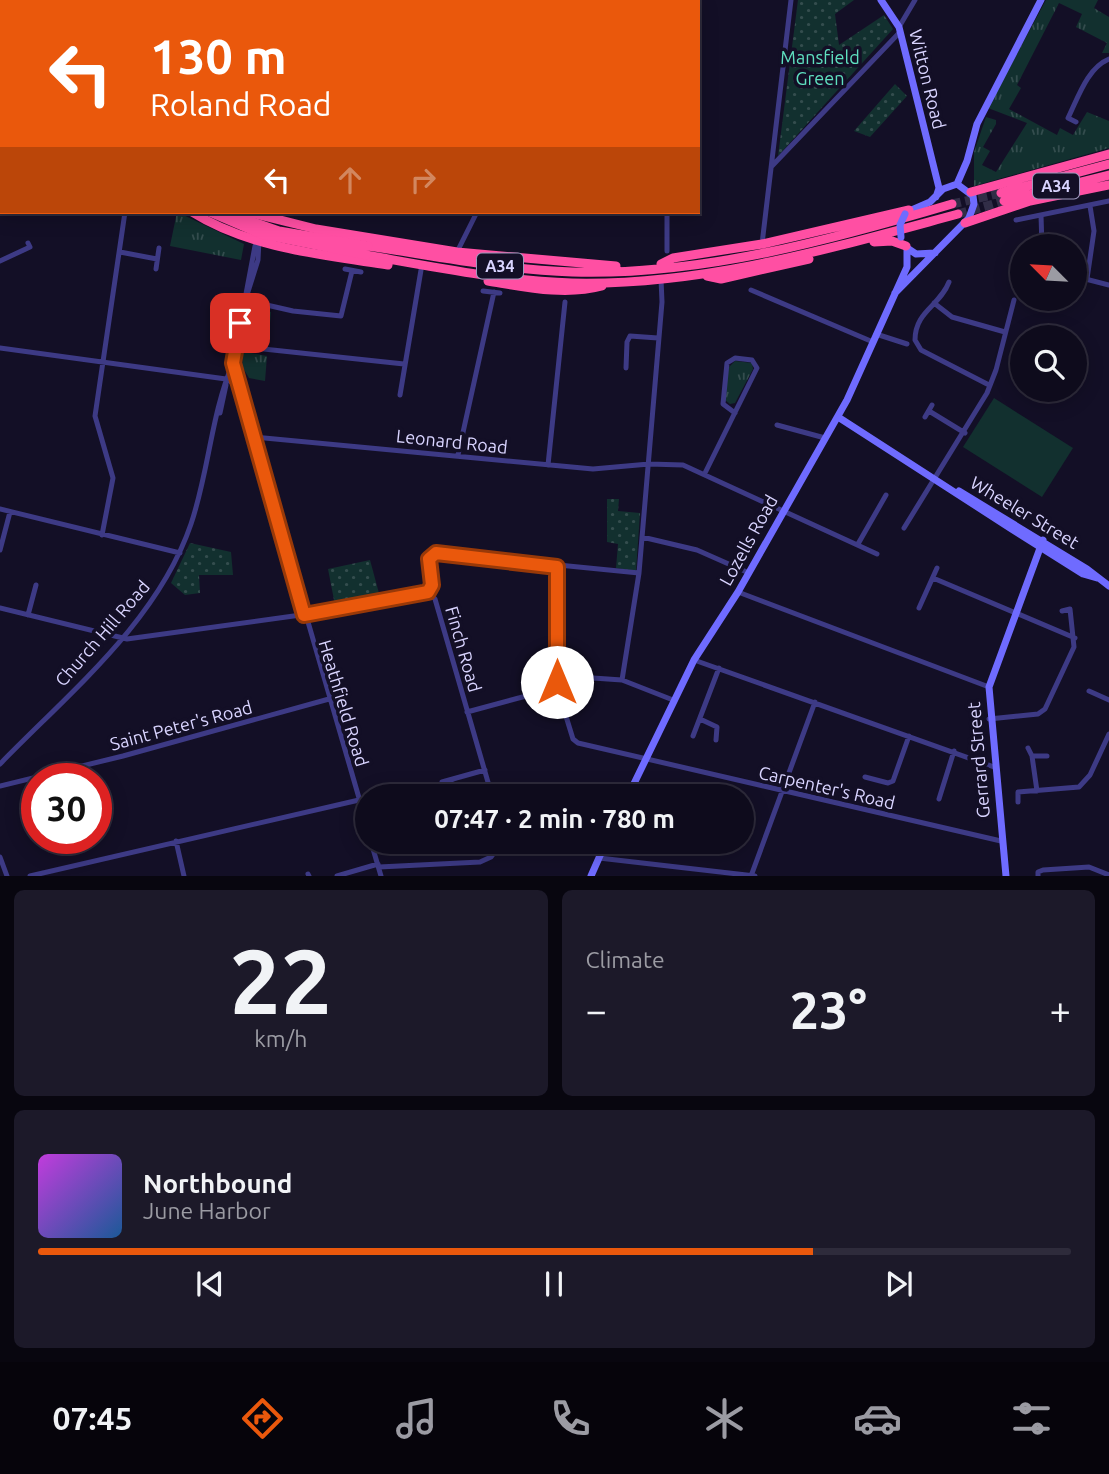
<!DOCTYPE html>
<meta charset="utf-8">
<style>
:root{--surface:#0e0b1c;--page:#1c1929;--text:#f1f3f6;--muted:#9b9ba3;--line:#2e2b3b;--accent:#ea580c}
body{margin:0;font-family:Ubuntu,sans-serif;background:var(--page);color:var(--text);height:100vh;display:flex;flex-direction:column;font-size:26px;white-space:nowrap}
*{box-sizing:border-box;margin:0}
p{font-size:23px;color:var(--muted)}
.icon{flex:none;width:38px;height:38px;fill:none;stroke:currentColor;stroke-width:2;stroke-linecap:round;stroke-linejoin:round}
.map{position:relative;height:876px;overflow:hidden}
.details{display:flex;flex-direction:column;gap:14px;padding:14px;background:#08060f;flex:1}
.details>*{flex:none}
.guide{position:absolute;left:0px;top:0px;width:700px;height:214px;box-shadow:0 4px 18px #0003,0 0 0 2px var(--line);background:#ea580c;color:#fff;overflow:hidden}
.needle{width:46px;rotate:294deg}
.controls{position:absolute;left:1010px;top:234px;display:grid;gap:14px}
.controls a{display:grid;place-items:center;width:77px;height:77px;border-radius:50%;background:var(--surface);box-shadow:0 4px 18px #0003,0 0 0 2px var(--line);font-size:35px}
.speed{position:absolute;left:21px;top:763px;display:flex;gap:14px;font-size:35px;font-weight:700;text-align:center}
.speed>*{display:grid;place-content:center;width:91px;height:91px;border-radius:50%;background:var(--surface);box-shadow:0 4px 18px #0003,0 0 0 2px var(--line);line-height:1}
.speed .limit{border:10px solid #d22;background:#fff;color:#111}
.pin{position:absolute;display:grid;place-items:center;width:60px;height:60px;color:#fff;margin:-30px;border-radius:14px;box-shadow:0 4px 10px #0006}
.me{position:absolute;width:77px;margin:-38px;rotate:0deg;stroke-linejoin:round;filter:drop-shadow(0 0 5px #0008)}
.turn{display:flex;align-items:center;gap:24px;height:147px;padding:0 35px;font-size:32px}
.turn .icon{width:91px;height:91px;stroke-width:2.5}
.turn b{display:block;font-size:49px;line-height:60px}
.lanes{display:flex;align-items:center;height:66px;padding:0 35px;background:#0003;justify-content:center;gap:35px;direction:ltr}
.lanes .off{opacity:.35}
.big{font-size:52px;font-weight:700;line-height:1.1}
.details .card{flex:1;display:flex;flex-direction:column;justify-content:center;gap:10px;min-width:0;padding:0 24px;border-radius:10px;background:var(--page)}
.details .dial{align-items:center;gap:0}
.dial b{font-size:91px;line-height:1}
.song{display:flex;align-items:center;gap:21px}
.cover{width:84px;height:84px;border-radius:10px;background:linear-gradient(135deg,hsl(290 70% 55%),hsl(210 70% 35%))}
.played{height:7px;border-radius:4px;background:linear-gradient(90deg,var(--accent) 75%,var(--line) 75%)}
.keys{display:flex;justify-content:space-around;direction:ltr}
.heat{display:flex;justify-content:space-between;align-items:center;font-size:38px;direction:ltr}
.details .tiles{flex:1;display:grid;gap:14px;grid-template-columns:1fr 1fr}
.card:last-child{grid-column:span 2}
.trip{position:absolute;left:355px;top:784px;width:399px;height:70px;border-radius:35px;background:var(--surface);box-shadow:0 4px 18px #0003,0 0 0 2px var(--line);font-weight:700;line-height:70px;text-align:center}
.tab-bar{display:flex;height:112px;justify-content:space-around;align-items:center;background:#06040b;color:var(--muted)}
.tab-bar .icon{width:49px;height:49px}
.tab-bar .active{color:var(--accent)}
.tab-bar b{font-size:32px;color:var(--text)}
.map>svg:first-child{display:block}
</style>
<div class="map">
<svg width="1109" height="876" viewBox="0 0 1109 876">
<defs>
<pattern id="grass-tufts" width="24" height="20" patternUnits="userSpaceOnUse" patternTransform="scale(1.75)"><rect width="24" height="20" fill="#12302f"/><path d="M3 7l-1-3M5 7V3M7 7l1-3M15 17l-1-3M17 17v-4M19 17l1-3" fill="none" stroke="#344d4e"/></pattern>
<pattern id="park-dots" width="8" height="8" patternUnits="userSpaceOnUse" patternTransform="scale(1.75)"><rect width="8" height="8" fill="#12302f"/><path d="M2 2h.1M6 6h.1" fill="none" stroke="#344d4e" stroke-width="1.8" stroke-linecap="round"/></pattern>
</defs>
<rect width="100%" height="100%" fill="#130f26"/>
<path fill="url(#grass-tufts)" d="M1046 0H1098L1094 8 1109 17V53H1102L1107 43 1076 27 1082 14 1059 3 1017 85 1021 88 1009 109 1057 135 1060 128 1073 135 1087 112 1109 121V148L974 186V152L986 117 996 120V124L983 147 990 151 982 165 996 172 1027 123 988 108Z
M177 212 244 244 241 260 170 246Z
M250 309 271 312 268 346 242 339Z
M246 352 267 356 265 381 249 378 242 366 243 354Z
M735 361 752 363 753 369 735 403 730 404 725 400 728 368Z"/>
<path fill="url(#park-dots)" d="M798 0H854L835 14 839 45 884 15 893 29 778 156Z
M895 84 907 96 870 137 854 131Z
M607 499H619L618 511 640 513 636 571 616 568 618 544 607 542Z
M190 543 231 552 233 575H199L200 593 185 595 171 583Z
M370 560 380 597 335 605 328 569Z"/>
<path fill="#12302f" d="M994 398 1073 448 1042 497 963 447Z"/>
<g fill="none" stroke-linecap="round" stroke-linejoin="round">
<path stroke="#312d47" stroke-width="9" stroke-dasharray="9 4.5" stroke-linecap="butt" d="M952 204 1001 193
M958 214 1004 201"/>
<path stroke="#3d3a85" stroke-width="5" d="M57 0 59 2
M135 0 137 2
M242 2V0
M361 2 362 0
M470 2 471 0
M583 2 584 0
M671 2V0
M899 27 915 0
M698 45H699
M1076 122 1068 118C1078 98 1087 68 1109 59
M0 128 2 129
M772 166 900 32
M1041 215 1042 247
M1016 220 1109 201
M259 239 255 246 233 363 368 829
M762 244 791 0
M667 251V212
M120 252 157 259
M457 252 477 212
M0 261 30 247 28 243
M156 269 159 248
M345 269 361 272
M1074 276 1109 285
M1087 279 1094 231 1090 206
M949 282C940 306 915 311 915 340L921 350 989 385
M751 290 873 342
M483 291 500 293
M246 298 258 260 259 240
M245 300 293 311 341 316 352 271
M934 303 952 317 1005 332
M876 334 907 344
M235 346 404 364
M0 348 226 379 238 386
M626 368 627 342 630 336 658 338
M400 395 421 270
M929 411 965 433
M220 413 226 385
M925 417 932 405
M777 425 825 438
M253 437 593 469 649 464 683 465 877 554
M458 455 494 292
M548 465 565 302
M705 473 757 368 752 360 735 358 727 363 723 404 735 413
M0 509 180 553
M904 528 987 393 996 370 1014 300
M102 535 113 478 95 416 125 212
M642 537 697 550 749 573
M858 544 886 495
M0 550 10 512
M557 567V687L573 739 578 743 1001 841
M933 578 1075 638
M428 592 432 585 429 559 436 553 639 573
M428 592 435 599 492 796
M738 592 989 687
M0 608 127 639 308 614 428 592
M919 608 937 568
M28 615 36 585
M694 660 994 767
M622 680 639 573 662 302 661 279
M1089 691 1109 700
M467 712 593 678 622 680 673 700
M700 719 717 727 716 740
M989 719 1038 714 1045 709 1074 647 1070 609 1062 611
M693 736 719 668
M1028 748 1032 756 1037 791
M1032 756H1047
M0 764C70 692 158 621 191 524 209 471 211 414 233 363
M865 777 888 783 893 781 909 736
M451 780 456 796
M442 782 485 770
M0 786 123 756 329 699
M939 799 954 751
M1018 802V792L1079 787 1090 775 1109 734
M176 841 184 876
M371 842 381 876
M0 857 7 876
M599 858 755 876
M379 867 480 862 491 857 502 842
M308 874 309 876
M30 876 359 800
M337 876 378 864
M751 876 815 702
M1038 876V872L1043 870 1089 867 1109 875"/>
<path stroke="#6f6bff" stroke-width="7" d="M881 0 899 27 939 188 936 197
M957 184 967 161 977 124 1041 0
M907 212 930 202 943 189 957 184
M907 248 916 254 935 253
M895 293 969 218 974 204 973 196 957 184
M838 417 1010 528 1083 574 1097 578
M959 491 1087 569 1109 586
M628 796 694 660 738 592 847 400 907 267V249
M591 876 606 842
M1006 876 989 687 1043 540"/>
<path stroke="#ff4fa3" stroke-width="9" d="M0 42 2 43
M0 62 2 64
M971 192 1109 154
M1001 193 1109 164
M1004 201 1109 175
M192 212C249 248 323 255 388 265
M248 212 316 229 457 252 616 266
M965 223 1030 201 1109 185
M874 242 892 241 906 246
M368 246C435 256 504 270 572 272 700 276 831 240 952 204
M366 255C434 267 503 281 572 283 704 286 832 248 958 214
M661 264 673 258 762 244 909 210
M707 276 721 279 809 259
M488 281C525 287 565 296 602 286"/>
<path stroke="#6f6bff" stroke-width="7" d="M901 237 900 225 905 214"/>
<path stroke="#ff4fa3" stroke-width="9" d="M210 212 261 234 366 255
M225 212 279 231 368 246"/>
</g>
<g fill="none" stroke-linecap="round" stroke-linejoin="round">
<g stroke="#983908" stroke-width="18">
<path id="route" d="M240 323 233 363 304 615 428 592 432 585 429 559 436 553 557 567V682"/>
</g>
<use href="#route" stroke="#ea580c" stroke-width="12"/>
</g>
<g text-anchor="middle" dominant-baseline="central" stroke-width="7" stroke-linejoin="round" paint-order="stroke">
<g fill="#130f26" stroke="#9e99be" stroke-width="2">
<rect x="1033" y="173.5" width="46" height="25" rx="5"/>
<rect x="477" y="253.5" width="46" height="25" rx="5"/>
</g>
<g font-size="16" font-weight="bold" fill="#d9d4ff">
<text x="1056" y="186">A34</text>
<text x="500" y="266">A34</text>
</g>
<g font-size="18" fill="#5fe0c0" stroke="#130f26">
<text x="820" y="57">Mansfield<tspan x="820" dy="21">Green</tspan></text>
</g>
<g font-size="18" fill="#d9d4ff" stroke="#130f26">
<text transform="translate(928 79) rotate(76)">Witton Road</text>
<text transform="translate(452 441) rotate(6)">Leonard Road</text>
<text transform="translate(1025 512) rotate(31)">Wheeler Street</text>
<text transform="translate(748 540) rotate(-61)">Lozells Road</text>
<text transform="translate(102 633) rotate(-49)">Church Hill Road</text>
<text transform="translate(464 649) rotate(74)">Finch Road</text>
<text transform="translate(344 703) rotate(73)">Heathfield Road</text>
<text transform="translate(181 725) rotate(-15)">Saint Peter's Road</text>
<text transform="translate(978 760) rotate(-95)">Gerrard Street</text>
<text transform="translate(827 787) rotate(13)">Carpenter's Road</text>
</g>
</g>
</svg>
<div class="controls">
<a><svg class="needle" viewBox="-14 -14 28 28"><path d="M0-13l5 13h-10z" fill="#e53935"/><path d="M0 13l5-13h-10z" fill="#9b9ba3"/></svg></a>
<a><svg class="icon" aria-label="search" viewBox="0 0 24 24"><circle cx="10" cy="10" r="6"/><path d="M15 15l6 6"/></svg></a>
</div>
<div class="speed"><div class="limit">30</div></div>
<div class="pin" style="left:240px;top:323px;background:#d93025"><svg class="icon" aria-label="arrive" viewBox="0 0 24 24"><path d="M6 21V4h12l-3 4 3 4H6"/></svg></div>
<svg class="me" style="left:557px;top:682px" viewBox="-20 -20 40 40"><circle r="19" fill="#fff"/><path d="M0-13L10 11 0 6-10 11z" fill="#ea580c"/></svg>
<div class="trip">07:47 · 2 min · 780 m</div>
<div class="guide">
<div class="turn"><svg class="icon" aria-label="left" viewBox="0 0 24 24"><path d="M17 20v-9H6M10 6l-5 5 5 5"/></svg><div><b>130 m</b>Roland Road</div></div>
<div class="lanes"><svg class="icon" aria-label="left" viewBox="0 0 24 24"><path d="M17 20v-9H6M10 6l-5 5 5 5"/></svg><svg class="icon off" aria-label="ahead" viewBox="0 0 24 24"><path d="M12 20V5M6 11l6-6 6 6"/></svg><svg class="icon off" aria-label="right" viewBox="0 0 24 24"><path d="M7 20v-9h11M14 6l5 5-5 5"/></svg></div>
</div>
</div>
<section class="details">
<div class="tiles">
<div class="card dial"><b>22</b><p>km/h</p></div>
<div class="card"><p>Climate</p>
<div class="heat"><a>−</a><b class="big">23°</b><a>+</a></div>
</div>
<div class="card">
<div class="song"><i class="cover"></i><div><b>Northbound</b><p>June Harbor</p></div></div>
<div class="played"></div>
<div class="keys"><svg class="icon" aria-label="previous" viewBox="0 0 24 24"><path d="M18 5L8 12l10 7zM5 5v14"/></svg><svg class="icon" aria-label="pause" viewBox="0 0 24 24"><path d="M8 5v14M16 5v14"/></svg><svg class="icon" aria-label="next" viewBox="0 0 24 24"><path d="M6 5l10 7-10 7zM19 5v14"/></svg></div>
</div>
</div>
</section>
<nav class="tab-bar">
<b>07:45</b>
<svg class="icon active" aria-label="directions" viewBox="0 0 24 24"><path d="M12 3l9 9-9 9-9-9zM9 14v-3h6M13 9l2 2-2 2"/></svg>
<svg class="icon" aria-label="music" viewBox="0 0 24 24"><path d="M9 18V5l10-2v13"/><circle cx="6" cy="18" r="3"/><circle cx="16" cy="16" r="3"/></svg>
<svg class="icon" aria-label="phone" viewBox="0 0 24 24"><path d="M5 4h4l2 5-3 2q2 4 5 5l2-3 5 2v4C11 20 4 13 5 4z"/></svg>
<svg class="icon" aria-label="climate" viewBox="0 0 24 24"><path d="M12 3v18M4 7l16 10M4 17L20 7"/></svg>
<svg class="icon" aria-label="car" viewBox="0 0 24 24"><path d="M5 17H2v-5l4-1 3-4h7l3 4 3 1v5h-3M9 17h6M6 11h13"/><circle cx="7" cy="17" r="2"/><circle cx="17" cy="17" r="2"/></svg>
<svg class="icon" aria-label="filters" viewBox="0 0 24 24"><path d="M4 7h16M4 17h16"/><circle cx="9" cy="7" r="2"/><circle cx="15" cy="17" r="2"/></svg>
</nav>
